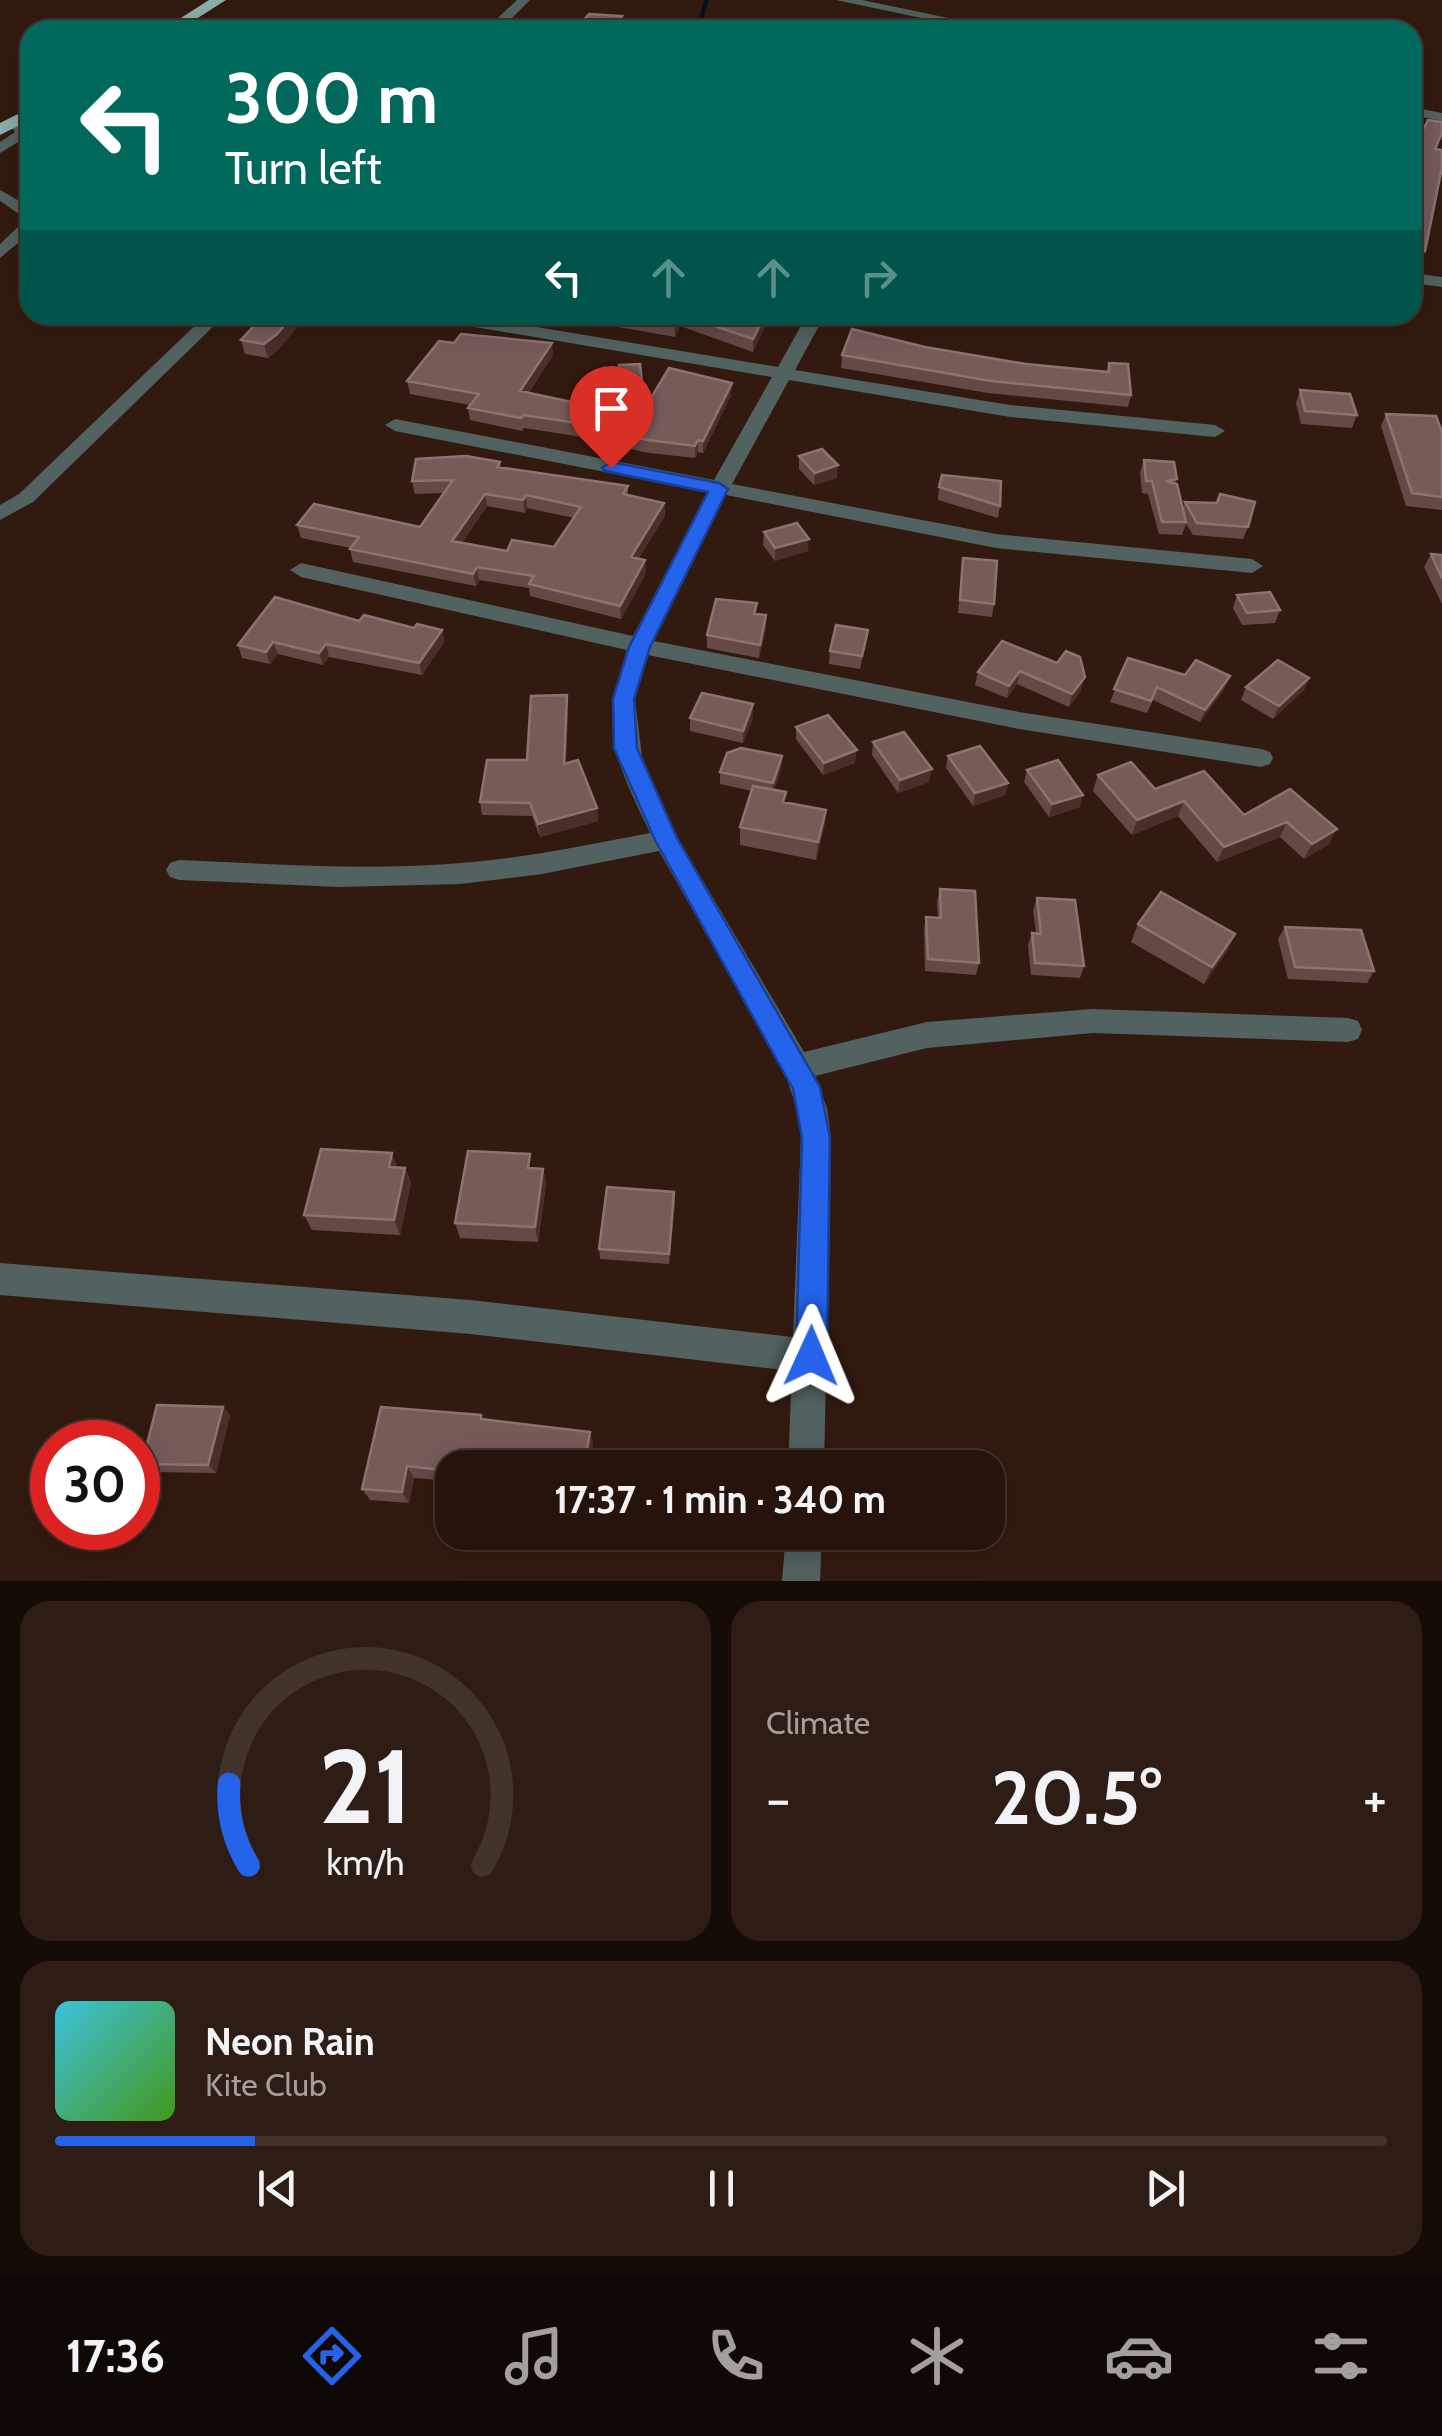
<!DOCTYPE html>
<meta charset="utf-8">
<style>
:root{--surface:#26140c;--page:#2e1d15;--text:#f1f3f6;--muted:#a49e9d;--line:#42332d;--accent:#2563eb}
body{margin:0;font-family:Cabin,sans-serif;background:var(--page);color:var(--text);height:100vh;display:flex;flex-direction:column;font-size:38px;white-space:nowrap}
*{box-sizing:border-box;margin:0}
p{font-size:32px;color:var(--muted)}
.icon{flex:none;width:55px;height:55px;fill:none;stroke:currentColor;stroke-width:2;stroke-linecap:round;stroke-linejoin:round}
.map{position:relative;height:1581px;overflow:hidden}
.details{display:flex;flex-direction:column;gap:20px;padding:20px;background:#150b07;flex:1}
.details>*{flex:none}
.top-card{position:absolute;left:20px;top:20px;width:1402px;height:305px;border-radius:30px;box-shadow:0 5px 25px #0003,0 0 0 2px var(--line);background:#00695c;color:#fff;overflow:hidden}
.speed{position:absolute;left:30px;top:1420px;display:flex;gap:20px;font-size:50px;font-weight:700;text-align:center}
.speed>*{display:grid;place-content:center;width:130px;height:130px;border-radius:50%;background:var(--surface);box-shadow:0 5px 25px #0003,0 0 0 2px var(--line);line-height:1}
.speed .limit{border:15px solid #d22;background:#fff;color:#111}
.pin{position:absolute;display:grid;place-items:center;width:85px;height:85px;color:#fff;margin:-102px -42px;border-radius:50% 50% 50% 0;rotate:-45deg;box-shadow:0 0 10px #0007}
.pin .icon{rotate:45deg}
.me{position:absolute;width:110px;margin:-55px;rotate:1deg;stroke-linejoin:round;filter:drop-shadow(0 0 8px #0008)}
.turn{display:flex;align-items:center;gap:35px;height:210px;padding:0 40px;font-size:45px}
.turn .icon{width:130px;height:130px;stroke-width:2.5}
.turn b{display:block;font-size:70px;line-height:85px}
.lanes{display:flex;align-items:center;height:95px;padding:0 40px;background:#0003;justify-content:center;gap:50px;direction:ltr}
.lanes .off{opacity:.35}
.big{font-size:75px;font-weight:700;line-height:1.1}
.details .card{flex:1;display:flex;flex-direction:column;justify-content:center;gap:15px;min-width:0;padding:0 35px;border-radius:30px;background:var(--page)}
.details .dial{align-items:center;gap:0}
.dial svg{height:260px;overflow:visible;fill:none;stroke:var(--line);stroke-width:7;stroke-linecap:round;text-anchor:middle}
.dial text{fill:var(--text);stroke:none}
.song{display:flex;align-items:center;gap:30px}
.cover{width:120px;height:120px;border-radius:15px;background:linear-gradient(135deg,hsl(190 70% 55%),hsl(100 70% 35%))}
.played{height:10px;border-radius:5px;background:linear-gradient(90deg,var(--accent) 15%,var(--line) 15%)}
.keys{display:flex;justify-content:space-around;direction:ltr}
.heat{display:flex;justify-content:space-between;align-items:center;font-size:55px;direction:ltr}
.details .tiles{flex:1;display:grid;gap:20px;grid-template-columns:1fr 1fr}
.card:last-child{grid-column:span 2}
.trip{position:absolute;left:435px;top:1450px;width:570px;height:100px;border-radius:30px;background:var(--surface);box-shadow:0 5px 25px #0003,0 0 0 2px var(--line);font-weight:700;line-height:100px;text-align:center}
.tab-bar{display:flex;height:160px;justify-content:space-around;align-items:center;background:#0f0805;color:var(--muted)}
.tab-bar .icon{width:70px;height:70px}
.tab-bar .selected{color:var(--accent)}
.tab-bar b{font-size:45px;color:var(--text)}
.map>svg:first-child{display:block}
</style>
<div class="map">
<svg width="1442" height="1581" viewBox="0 0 1442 1581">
<rect width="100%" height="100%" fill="#331a10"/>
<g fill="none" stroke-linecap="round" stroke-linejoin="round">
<path stroke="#001221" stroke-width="4" d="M699 30 706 0"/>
<path fill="#526260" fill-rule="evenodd" d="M517 0H530L500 30H485Z
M836 0H862L1006 30H978Z
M1412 107 1442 113V121L1412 115Z
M10 119H20L30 135 0 153V142L15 132 8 122Z
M0 190 30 207V233L0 258V244L19 226V214L0 201Z
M1412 273 1442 277V287L1412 283Z
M206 315H225L33 502 0 520V505L19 494Z
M465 315 778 367 807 315H825L795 370 1010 405 1215 425 1225 431 1215 437 1010 417 789 380 732 484 996 534 1252 559 1263 566 1252 573 996 548 726 495 654 641 1019 712 1261 749 1270 752 1273 758 1270 764 1261 767 1019 729 648 655 635 699 643 765 677 837 804 1052 927 1022 1093 1009 1348 1018 1358 1021 1362 1030 1358 1039 1348 1042 1093 1033 927 1048 815 1076 827 1108 831 1138 824 1468H788L792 1371 470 1334 0 1295V1263L470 1300 793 1337 801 1138 797 1108 784 1071 659 851 542 874 460 884 340 887 179 880 170 877 166 870 170 863 179 860C273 864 368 871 461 863 525 858 587 845 650 833 614 756 600 735 627 650L301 577 290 570 301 563 633 636 708 492 395 431 385 425 395 419 714 480 772 377 457 324V316Z
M1260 315H1280L1271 320Z
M786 1532H822L820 1581H782Z"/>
<path fill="#8aaeaa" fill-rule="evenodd" d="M209 0H226L179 30H162Z
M30 108V120L0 135V123Z"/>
</g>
<path fill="#654947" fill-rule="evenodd" d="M1412 125 1442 135 1436 149 1440 173 1425 251 1421 263 1412 261Z
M264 315 280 348 268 358 245 354 241 340Z
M550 315H770L753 352 680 326 675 337Z
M925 347 1026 364 1106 372 1109 363 1131 395 1128 407 988 393 841 368 842 355Z
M553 355 529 392 595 407 645 408 731 395 703 453 698 452 695 458 649 453 622 447V443L524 428 522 431 470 420 468 408 470 405 410 394 407 381Z
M1300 390 1357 415 1352 428 1301 424 1296 403Z
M1386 414 1442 432V510L1406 506 1381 426Z
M799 456 837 478 814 485 799 469Z
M1144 460 1177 479 1175 483 1183 508 1185 502 1248 527 1243 539 1193 535 1186 524 1182 535 1159 534 1148 494 1142 493 1140 472Z
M500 462 501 467 628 486V495L664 503 665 516 638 559 645 560 646 573 621 619 530 596 529 588 479 580 476 586 353 562 350 549 351 548 301 538 297 525 420 527 444 493 415 494 412 481ZM487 506 525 513 527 508 574 518 554 547 507 551 462 543Z
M939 487 1000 506 998 518 938 500Z
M764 532 808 551 775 561 763 545Z
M1431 554 1442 555V604L1424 567Z
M963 558 994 604 992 617 958 613Z
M1237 595 1280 610 1275 623 1242 625 1233 608Z
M757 603 756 614 766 628 759 658 707 648V635Z
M359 621 442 630 444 642 422 675 329 657 323 665 278 654 270 664 242 658 238 645Z
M1002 641 1081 690 1069 707 1017 684 1007 698 975 685 978 672Z
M866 643 860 669 829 664 830 651Z
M1128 658 1225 688 1200 722 1153 700 1147 713 1110 702Z
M1309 678 1304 690 1273 719 1241 700 1246 687Z
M567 695 568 708 566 763 597 808 598 821 540 837 532 816 482 815 480 802 527 760Z
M753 717 743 743 690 731V718Z
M796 727 855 763 823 775 796 739Z
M873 742 929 782 898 793 872 755Z
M782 756 781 769 774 790 785 802 826 810 824 828 816 860 740 845V827L752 791 720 784V772Z
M948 756 1008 783 1005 795 973 806 946 768Z
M1027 770 1080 807 1049 817 1024 782Z
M1098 775 1155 789 1244 815 1290 789 1329 844 1304 859 1280 837 1217 862 1178 816 1132 835 1093 791Z
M940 889 979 963 976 975 925 971 924 929 926 917 938 918 937 901Z
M1037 898 1084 966 1080 978 1031 975 1028 945 1032 933H1036L1033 910Z
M1138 924 1235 934 1227 951 1204 984 1131 942Z
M1285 927 1374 971 1367 983 1288 979 1278 939Z
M398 1167 405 1168 411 1183 400 1235 312 1230 304 1215Z
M543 1169 546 1184 538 1242 460 1238 455 1223Z
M674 1192 675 1202 669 1264 600 1259 599 1249Z
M223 1407 230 1415 216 1473 150 1472 142 1464Z
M481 1415 483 1419 590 1432 593 1444 589 1468H452V1481L414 1478 409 1503 370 1500 362 1489Z
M489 1532H558L556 1547 492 1540Z"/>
<path fill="#4a2e2a" d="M622 16V27L620 30H611Z
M293 315H308L280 348 268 358 264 344Z
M680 315V326L675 337 674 325Z
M765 315H770L753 352V339Z
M552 343 553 355 521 403 520 391Z
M732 383 731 395 703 453V441Z
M698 440V452L695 458V446Z
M838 465 837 478 814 485 815 473Z
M485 494 487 506 455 553 452 541Z
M526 495 527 508 525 513 523 500Z
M664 503 665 516 631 570V557Z
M809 539 808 551 775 561V548Z
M645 560 646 573 621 619 620 606Z
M477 567 479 580 476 586 473 574Z
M766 615V628L759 658 760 645Z
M442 630 444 642 422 675 419 663Z
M273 642 278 654 270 664 266 652Z
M326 644 329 657 323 665 319 653Z
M1020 671 1017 684 1007 698 1009 686Z
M1230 676 1225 688 1200 722 1205 710Z
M1085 677 1081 690 1069 707 1072 694Z
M1309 678 1304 690 1273 719 1279 706Z
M567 695 568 708 565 776 564 764Z
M753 704V717L743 743V731Z
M857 750 855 763 823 775 824 763Z
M782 756 781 769 772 795 773 783Z
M932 769 929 782 898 793 900 780Z
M1008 783 1005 795 973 806 975 793Z
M1083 795 1080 807 1049 817 1052 804Z
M1184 801 1178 816 1132 835 1137 820Z
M597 808 598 821 540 837 538 824Z
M826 810 824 828 816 860 818 842Z
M1287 822 1280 837 1217 862 1224 847Z
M1337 829 1329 844 1304 859 1312 844Z
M1235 934 1227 951 1204 984 1212 967Z
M392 1153 398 1168 389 1167Z
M405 1168 411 1183 400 1235 394 1220Z
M543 1169 546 1184 538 1242 535 1227Z
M674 1192 675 1202 669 1264V1254Z
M223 1407 230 1415 216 1473 208 1465Z
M590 1432 593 1444 589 1468H584Z
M407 1466 414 1478 409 1503 402 1492Z
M553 1532H558L556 1547 552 1537Z"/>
<path fill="#765b59" stroke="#8b7370" stroke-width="2.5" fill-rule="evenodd" d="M589 14 622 16 611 30H575Z
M1428 120 1442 122V133L1435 149 1442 150V167L1425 251 1412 249V125L1424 128Z
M264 315H293L277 334 264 344 241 340Z
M619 315H680L674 325Z
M682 315H765L753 339Z
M852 329 925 347 1026 364 1109 372V363L1128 364 1131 395 991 381 842 355Z
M461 334 552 343 520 391 595 407 621 408 619 365 640 364 645 408 669 368 732 383 703 441 698 440 695 446 648 440 621 435 623 431 564 421 523 415 521 418 468 408 479 394 407 381 439 341 454 343Z
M1300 390 1350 394 1357 415 1305 411Z
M1386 414 1436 416 1442 432V497L1412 493Z
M822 449 838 465 815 473 799 456Z
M466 456 500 462 497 467 628 486 623 494 664 503 631 557 645 560 620 606 529 584 534 576 477 567 473 574 350 549 359 537 297 525 314 504 420 527 453 480 412 481 416 459ZM485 494 523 500 526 495 581 507 554 547 512 540 507 551 452 541Z
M1144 460 1174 462 1177 479 1166 481 1177 484 1186 522H1162L1152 481H1146Z
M942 475 1001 481 1000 506 939 487Z
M1220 494 1255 502 1248 527 1197 523 1185 502 1217 503Z
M797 523 809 539 775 548 764 532Z
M1431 554 1442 555V578Z
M963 558 997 561 994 604 960 600Z
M1270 592 1280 610 1247 613 1237 595Z
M275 597 359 621 364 615 414 628 417 624 442 630 419 663 326 644 319 653 273 642 266 652 238 645Z
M716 599 757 603 754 614 766 615 760 645 707 635Z
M836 625 868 630 862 656 830 651Z
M1002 641 1057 663 1066 651 1080 657 1085 677 1072 694 1020 671 1009 686 978 672Z
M1128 658 1185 675 1196 660 1230 676 1205 710 1157 687 1151 701 1114 689Z
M1278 660 1309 678 1279 706 1246 687Z
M702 693 753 704 743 731 690 718Z
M567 695 564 764 578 760 597 808 538 824 530 803 480 802 487 760H527L531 696Z
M828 715 857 750 824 763 796 727Z
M904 732 932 769 900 780 873 742Z
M980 746 1008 783 975 793 948 756Z
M741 748 782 756 773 783 720 772 727 753Z
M1058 760 1083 795 1052 804 1027 770Z
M1131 762 1155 789 1204 771 1244 815 1290 789 1337 829 1312 844 1287 822 1224 847 1184 801 1137 820 1098 775Z
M753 786 786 792 783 802 826 810 818 842 740 827Z
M940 889 975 891 979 963 928 959 926 917 941 918Z
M1161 892 1235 934 1212 967 1138 924Z
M1037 898 1075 900 1084 966 1035 963 1032 933 1041 934Z
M1285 927 1361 930 1374 971 1295 967Z
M321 1149 392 1153 389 1167 405 1168 394 1220 304 1215Z
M468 1151 530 1154 528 1168 543 1169 535 1227 455 1223Z
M607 1187 674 1192 669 1254 599 1249Z
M157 1405 223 1407 208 1465 142 1464Z
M381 1407 481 1415V1419L590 1432 584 1468H452V1471L407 1466 402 1492 362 1489Z
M514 1532H553L552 1537Z"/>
<path fill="#2563eb" stroke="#184099" stroke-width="2.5" d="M611 462 719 483 728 489 650 647 634 699 637 748 677 838 820 1087 830 1138 827 1356 822 1367 811 1371 800 1367 796 1356 802 1138 793 1089 655 840 614 748 613 699 629 647 708 492 605 471 602 468Z"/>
</svg>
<div class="speed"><div class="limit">30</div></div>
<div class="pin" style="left:611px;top:468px;background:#d93025"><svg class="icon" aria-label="arrive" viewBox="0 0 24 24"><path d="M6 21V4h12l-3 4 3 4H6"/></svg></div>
<svg class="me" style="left:811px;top:1356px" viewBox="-20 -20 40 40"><path d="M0-17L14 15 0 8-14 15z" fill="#2563eb" stroke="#fff" stroke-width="4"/></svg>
<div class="trip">17:37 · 1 min · 340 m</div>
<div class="top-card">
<div class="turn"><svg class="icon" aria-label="left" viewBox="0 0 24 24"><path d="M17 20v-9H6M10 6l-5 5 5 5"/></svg><div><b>300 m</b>Turn left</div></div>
<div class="lanes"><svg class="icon" aria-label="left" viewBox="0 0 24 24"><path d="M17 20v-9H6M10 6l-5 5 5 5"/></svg><svg class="icon off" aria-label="ahead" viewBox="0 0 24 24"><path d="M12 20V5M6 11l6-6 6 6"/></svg><svg class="icon off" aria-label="ahead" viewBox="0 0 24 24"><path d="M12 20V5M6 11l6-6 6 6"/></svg><svg class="icon off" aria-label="right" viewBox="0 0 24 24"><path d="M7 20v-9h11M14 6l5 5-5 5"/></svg></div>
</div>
</div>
<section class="details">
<div class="tiles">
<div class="card dial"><svg viewBox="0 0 100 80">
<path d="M14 69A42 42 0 1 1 86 69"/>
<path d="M14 69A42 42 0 0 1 8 44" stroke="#2563eb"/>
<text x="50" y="56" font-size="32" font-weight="700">21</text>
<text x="50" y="72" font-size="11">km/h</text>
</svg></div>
<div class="card"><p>Climate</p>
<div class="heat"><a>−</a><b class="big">20.5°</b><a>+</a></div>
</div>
<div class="card">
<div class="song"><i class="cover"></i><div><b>Neon Rain</b><p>Kite Club</p></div></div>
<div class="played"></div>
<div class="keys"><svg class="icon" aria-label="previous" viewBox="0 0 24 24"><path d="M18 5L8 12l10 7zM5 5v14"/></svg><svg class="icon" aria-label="pause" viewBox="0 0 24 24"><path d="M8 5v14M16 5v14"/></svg><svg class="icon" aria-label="next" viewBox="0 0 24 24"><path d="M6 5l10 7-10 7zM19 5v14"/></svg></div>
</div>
</div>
</section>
<nav class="tab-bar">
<b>17:36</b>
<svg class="icon selected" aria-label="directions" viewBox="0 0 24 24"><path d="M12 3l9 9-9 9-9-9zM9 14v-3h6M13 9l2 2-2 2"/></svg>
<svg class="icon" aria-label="music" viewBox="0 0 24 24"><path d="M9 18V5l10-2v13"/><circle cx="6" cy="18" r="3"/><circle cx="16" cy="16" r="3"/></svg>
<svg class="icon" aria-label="phone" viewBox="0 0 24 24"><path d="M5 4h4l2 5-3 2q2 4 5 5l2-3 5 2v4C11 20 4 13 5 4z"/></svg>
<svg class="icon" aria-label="climate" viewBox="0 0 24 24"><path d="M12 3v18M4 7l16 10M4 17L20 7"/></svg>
<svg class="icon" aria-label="car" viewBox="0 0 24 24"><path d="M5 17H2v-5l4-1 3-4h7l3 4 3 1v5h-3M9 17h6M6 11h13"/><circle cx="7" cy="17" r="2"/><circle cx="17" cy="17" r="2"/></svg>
<svg class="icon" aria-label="filters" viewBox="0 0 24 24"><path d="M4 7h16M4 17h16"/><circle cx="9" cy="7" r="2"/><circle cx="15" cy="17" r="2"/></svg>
</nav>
